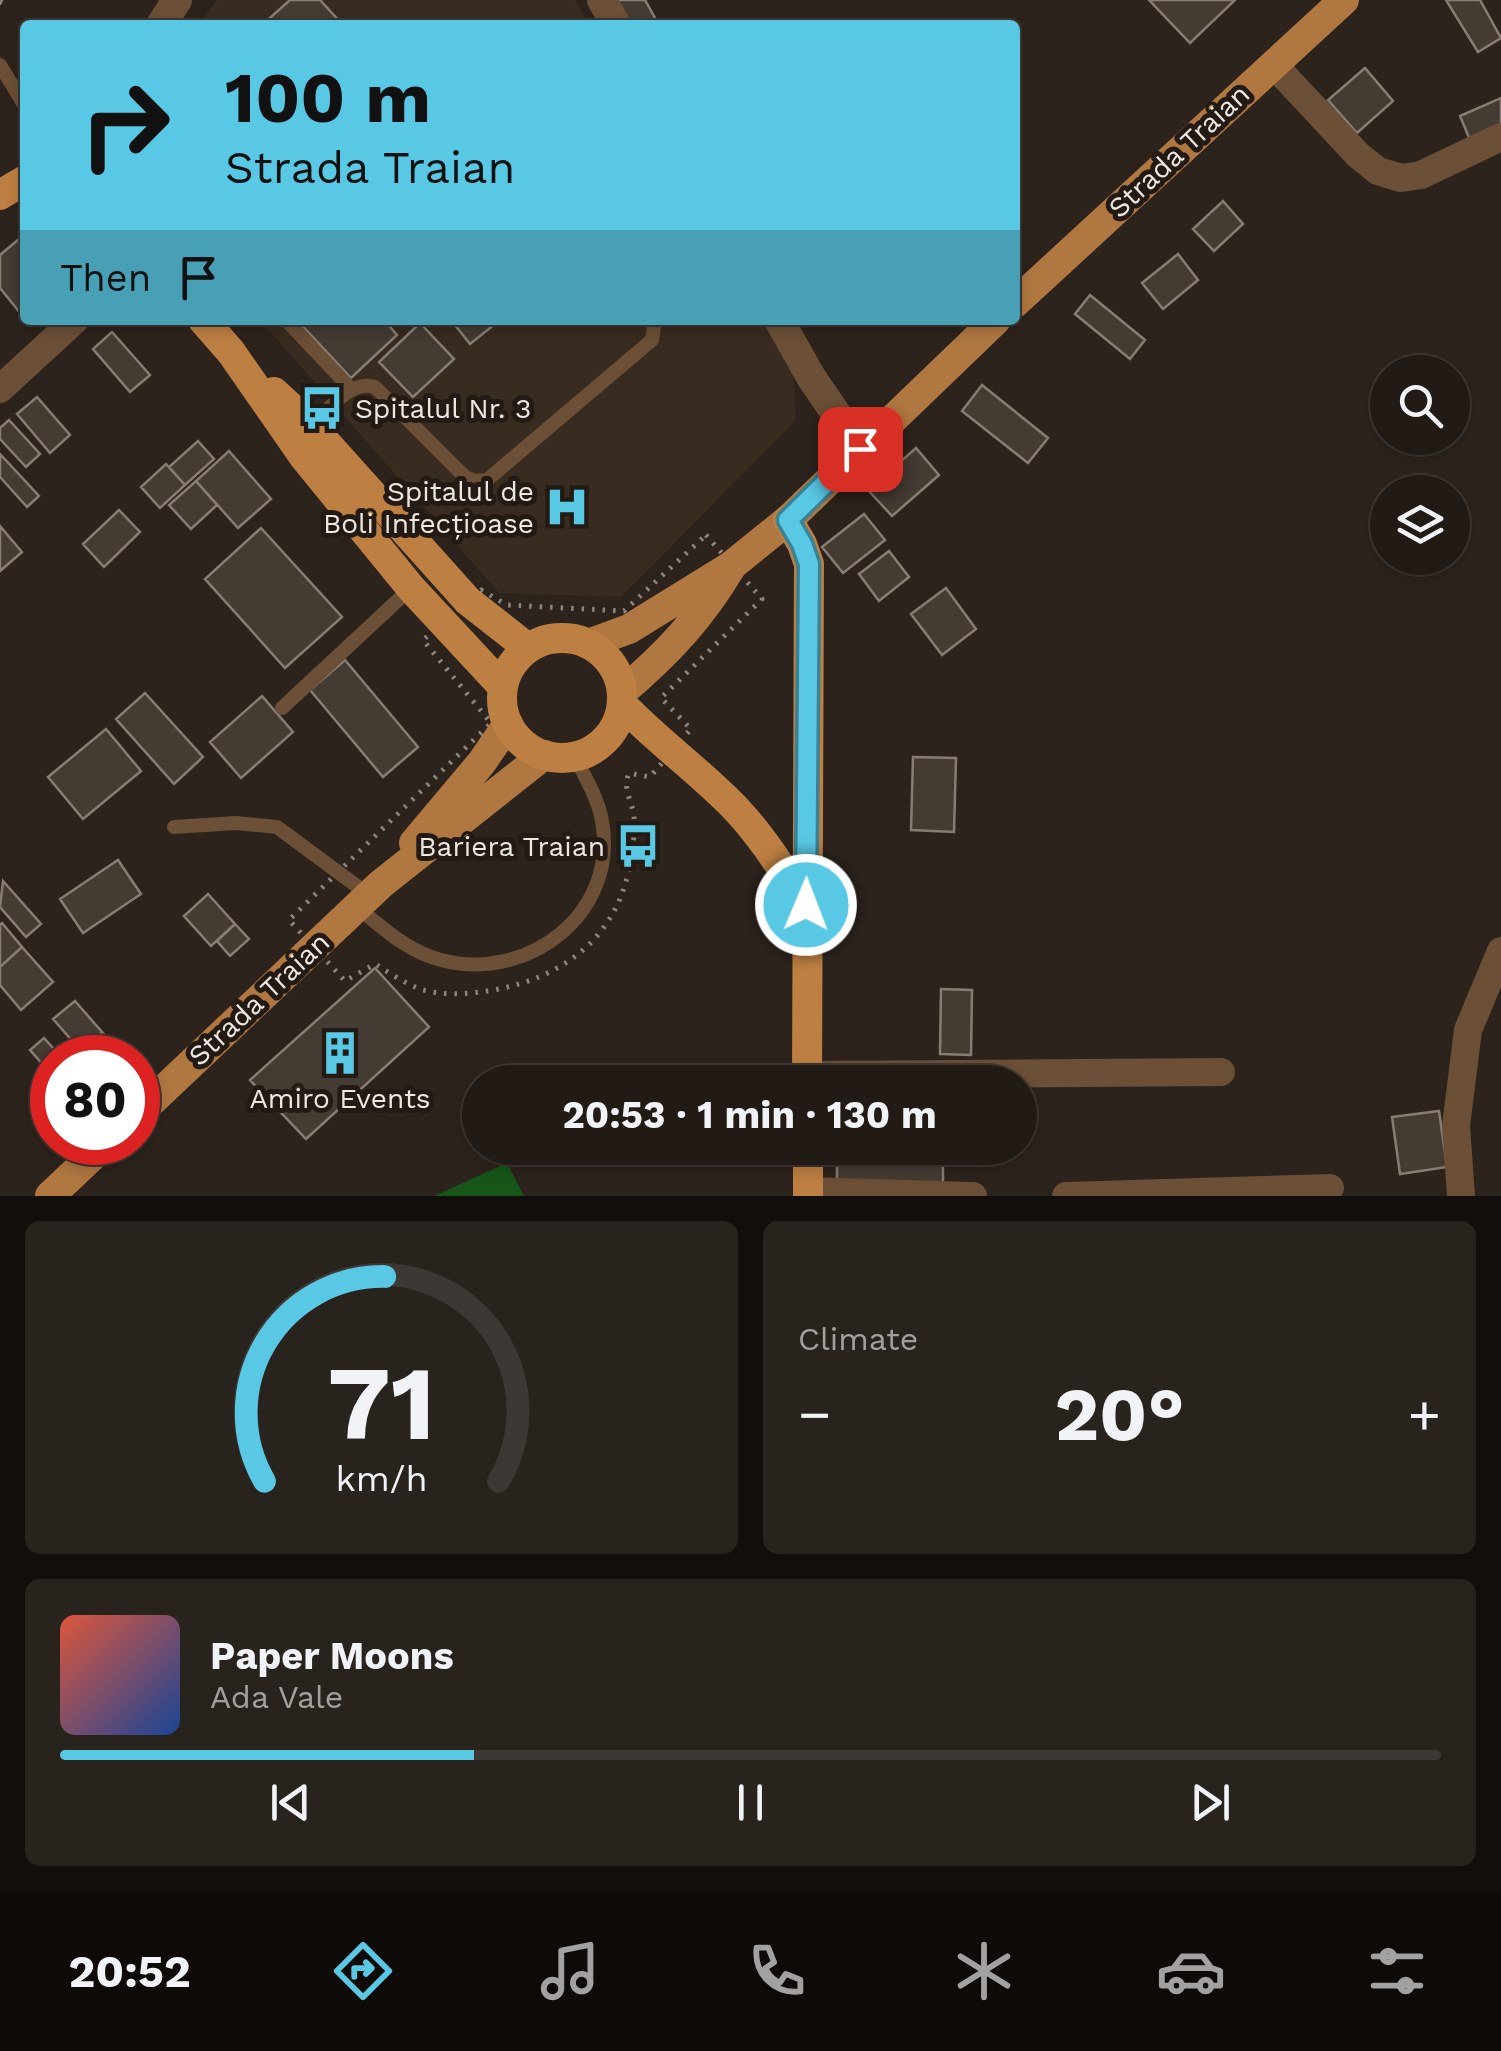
<!DOCTYPE html>
<meta charset="utf-8">
<style>
:root{--surface:#211a15;--page:#29231e;--text:#f1f3f6;--muted:#a2a1a0;--line:#3e3834;--accent:#59c8e4}
body{margin:0;font-family:"Work Sans",sans-serif;background:var(--page);color:var(--text);height:100vh;display:flex;flex-direction:column;font-size:38px;white-space:nowrap}
*{box-sizing:border-box;margin:0}
p{font-size:32px;color:var(--muted)}
.icon{flex:none;width:55px;height:55px;fill:none;stroke:currentColor;stroke-width:2;stroke-linecap:round;stroke-linejoin:round}
.map{position:relative;height:1196px;overflow:hidden}
.details{display:flex;flex-direction:column;gap:25px;padding:25px;background:#120e0c;flex:1}
.details>*{flex:none}
.banner{position:absolute;left:20px;top:20px;width:1000px;height:305px;border-radius:10px;box-shadow:0 5px 15px #0003,0 0 0 2px var(--line);background:#59c8e4;color:#111;overflow:hidden}
.controls{position:absolute;left:1370px;top:355px;display:grid;gap:20px}
.controls a{display:grid;place-items:center;width:100px;height:100px;border-radius:50%;background:var(--surface);box-shadow:0 5px 15px #0003,0 0 0 2px var(--line);font-size:50px}
.speed{position:absolute;left:30px;top:1035px;display:flex;gap:20px;font-size:50px;font-weight:700;text-align:center}
.speed>*{display:grid;place-content:center;width:130px;height:130px;border-radius:50%;background:var(--surface);box-shadow:0 5px 15px #0003,0 0 0 2px var(--line);line-height:1}
.speed .limit{border:15px solid #d22;background:#fff;color:#111}
.pin{position:absolute;display:grid;place-items:center;width:85px;height:85px;color:#fff;margin:-42px;border-radius:20px;box-shadow:0 5px 15px #0006}
.me{position:absolute;width:110px;margin:-55px;rotate:1deg;stroke-linejoin:round;filter:drop-shadow(0 0 8px #0008)}
.turn{display:flex;align-items:center;gap:35px;height:210px;padding:0 40px;font-size:45px}
.turn .icon{width:130px;height:130px;stroke-width:2.5}
.turn b{display:block;font-size:70px;line-height:85px}
.then{display:flex;align-items:center;height:95px;padding:0 40px;background:#0003;gap:20px;font-size:38px}
.big{font-size:75px;font-weight:700;line-height:1.1}
.details .tile{flex:1;display:flex;flex-direction:column;justify-content:center;gap:15px;min-width:0;padding:0 35px;border-radius:15px;background:var(--page)}
.details .dial{align-items:center;gap:0}
.dial svg{height:260px;overflow:visible;fill:none;stroke:var(--line);stroke-width:7;stroke-linecap:round;text-anchor:middle}
.dial text{fill:var(--text);stroke:none}
.song{display:flex;align-items:center;gap:30px}
.cover{width:120px;height:120px;border-radius:15px;background:linear-gradient(135deg,hsl(10 70% 55%),hsl(220 70% 35%))}
.played{height:10px;border-radius:5px;background:linear-gradient(90deg,var(--accent) 30%,var(--line) 30%)}
.keys{display:flex;justify-content:space-around;direction:ltr}
.heat{display:flex;justify-content:space-between;align-items:center;font-size:55px;direction:ltr}
.details .tiles{flex:1;display:grid;gap:25px;grid-template-columns:1fr 1fr}
.tile:last-child{grid-column:span 2}
.trip{position:absolute;left:462px;top:1065px;width:575px;height:100px;border-radius:50px;background:var(--surface);box-shadow:0 5px 15px #0003,0 0 0 2px var(--line);font-weight:700;line-height:100px;text-align:center}
.tab-bar{display:flex;height:160px;justify-content:space-around;align-items:center;background:#0d0a08;color:var(--muted)}
.tab-bar .icon{width:70px;height:70px}
.tab-bar .selected{color:var(--accent)}
.tab-bar b{font-size:45px;color:var(--text)}
.map>svg:first-child{display:block}
</style>
<div class="map">
<svg width="1501" height="1196" viewBox="0 0 1501 1196">
<rect width="100%" height="100%" fill="#2c231c"/>
<path fill="#382b1f" d="M217 0H575L590 25H198Z
M260 320H766L793 365 796 420 621 597 499 593Z"/>
<path fill="#165719" d="M507 1163 524 1196H434Z"/>
<path fill="#443b33" stroke="#877d74" stroke-width="2.5" d="M290 0H320L343 25H262Z
M616 0H645L659 25H630Z
M1149 0H1235L1190 43Z
M1446 0H1480L1501 38 1478 52Z
M1365 68 1393 101 1357 133 1328 100Z
M1501 98V126L1470 140 1460 116Z
M1223 201 1243 224 1214 251 1193 229Z
M25 234V311L21 314 0 288V255Z
M1178 254 1198 280 1163 309 1142 283Z
M1090 295 1145 340 1130 359 1075 314Z
M297 320H384L397 335 351 378Z
M451 320H500L470 344Z
M420 323 454 359 413 397 379 362Z
M112 332 150 375 130 392 93 349Z
M982 385 1048 438 1028 463 962 411Z
M37 397 70 435 50 453 17 414Z
M9 420 40 454 26 467 0 439V428Z
M198 441 214 459 185 485 169 467Z
M916 448 939 475 892 516 868 490Z
M229 451 271 499 238 528 196 481Z
M0 454 39 496 27 507 0 477Z
M166 464 185 485 160 508 141 487Z
M196 481 217 505 191 529 169 505Z
M119 510 140 532 104 567 83 544Z
M864 514 885 540 843 573 822 547Z
M0 526 22 552 0 571Z
M261 528 342 617 285 668 205 579Z
M889 551 909 577 879 601 859 574Z
M946 588 976 629 942 655 911 614Z
M345 660 418 747 383 777 310 690Z
M145 693 203 757 174 784 116 719Z
M262 696 293 732 241 778 210 742Z
M106 729 141 771 83 819 48 777Z
M913 757 956 758 954 832 911 830Z
M118 860 141 894 83 933 60 899Z
M3 881 41 924 26 937 0 907Z
M208 894 235 924 211 946 184 916Z
M2 923 22 947 0 967V925Z
M235 924 249 939 230 956 217 941Z
M22 947 53 982 21 1010 0 985V967Z
M375 968 429 1027 306 1139 250 1080Z
M941 989 972 990 971 1055 940 1054Z
M75 1001 102 1032 81 1051 53 1019Z
M102 1032 123 1056 121 1058H100L89 1045Z
M44 1038 62 1058H52V1075L30 1050Z
M1439 1111 1447 1167 1400 1174 1392 1117Z
M837 1148H943V1185L837 1184Z"/>
<g fill="none" stroke-linecap="round" stroke-linejoin="round">
<path stroke="#8d857f" stroke-width="5" stroke-dasharray="2.5 8" stroke-linecap="butt" d="M706 535 762 599 661 698 691 729 650 777 629 773C622 789 632 800 634 817 636 831 632 850 630 863 618 937 563 978 493 990 470 994 446 996 423 990 407 985 390 973 375 964L345 981 289 920 491 723 423 640 481 590 507 605 624 611Z"/>
<path stroke="#6b4f36" stroke-width="14" d="M0 65 25 106
M286 320 351 389
M311 426C328 410 351 379 375 387L465 477 475 481 487 480 652 340 655 320
M282 708 411 588
M174 827 236 823 277 827 369 895
M357 907C383 928 408 952 441 960 528 983 619 913 602 821 598 798 585 777 575 757"/>
<path stroke="#6b4f36" stroke-width="28" d="M1273 64 1358 155 1378 171 1401 178 1421 175 1501 137
M0 389 75 320
M807 1075 1221 1072
M808 1191 973 1196
M1066 1196 1330 1188
M1461 1196 1456 1126 1468 1030 1501 951"/>
<path stroke="#6b4f36" stroke-width="30" d="M602 0 616 25
M161 25 177 0
M779 320 811 377 860 449"/>
<path stroke="#b07741" stroke-width="30" d="M1015 303 1344 0
M588 644 629 629 731 566 788 520 996 320
M622 692C668 653 700 619 731 567
M414 843 482 762 508 724
M138 1114 381 884 544 755
M50 1196 107 1142"/>
<path stroke="#be7f42" stroke-width="30" d="M0 195 25 180
M203 320 231 352 304 457 411 588 503 687
M274 392 311 426 468 601 528 648
M788 520 802 544 809 564 807 1082
M502 698a60 60 0 1 1 120 0a60 60 0 1 1-120 0Z
M622 704C658 742 701 772 737 810 764 839 784 872 806 905
M808 1148V1196"/>
<path stroke="#938c86" stroke-width="2.5" d="M0 4 2 0"/>
</g>
<g fill="none" stroke-linecap="round" stroke-linejoin="round">
<g stroke="#3a8294" stroke-width="25">
<path id="route" d="M806 905 809 564 802 544 788 520 860 449"/>
</g>
<use href="#route" stroke="#59c8e4" stroke-width="18"/>
</g>
<defs>
<g id="bus-bare" transform="scale(3.45)"><path d="M-5-6H5V4H4V6H2V4H-2V6H-4V4H-5ZM-3.5-4V0h7V-4ZM-3.5 1.2v1.5H-2V1.2ZM2 1.2v1.5H3.5V1.2Z" fill="#59c8e4" stroke="#221a13" stroke-width="2.5" paint-order="stroke"/></g>
<g id="hospital-bare" transform="scale(3.45)"><path d="M-5-5h3v3.5h4V-5h3V5h-3V1.5h-4V5h-3Z" fill="#59c8e4" stroke="#221a13" stroke-width="2.5" paint-order="stroke"/></g>
<g id="building-bare" transform="scale(3.45)"><path d="M-4-6H4V6H1V3H-1V6H-4ZM-2.5-4.3h1.7v1.8h-1.7ZM.8-4.3h1.7v1.8H.8ZM-2.5-1h1.7V.8h-1.7ZM.8-1h1.7V.8H.8Z" fill="#59c8e4" stroke="#221a13" stroke-width="2.5" paint-order="stroke"/></g>
</defs>
<g fill-rule="evenodd">
<use href="#bus-bare" x="322" y="408"/>
<use href="#hospital-bare" x="567" y="507"/>
<use href="#bus-bare" x="638" y="846"/>
<use href="#building-bare" x="340" y="1053"/>
</g>
<g text-anchor="middle" dominant-baseline="central" stroke-width="10" stroke-linejoin="round" paint-order="stroke">
<g font-size="28" fill="#eee8e3" stroke="#221a13">
<text transform="translate(1179 151) rotate(-43)">Strada Traian</text>
<text transform="translate(259 999) rotate(-43)">Strada Traian</text>
</g>
<g font-size="28" fill="#eee8e3" stroke="#221a13" text-anchor="end">
<text x="355" y="408" text-anchor="start">Spitalul Nr. 3</text>
<text x="534" y="491">Spitalul de<tspan x="534" dy="32">Boli Infecțioase</tspan></text>
<text x="605" y="846">Bariera Traian</text>
<text x="340" y="1098" text-anchor="middle">Amiro Events</text>
</g>
</g>
</svg>
<div class="controls">
<a><svg class="icon" aria-label="search" viewBox="0 0 24 24"><circle cx="10" cy="10" r="6"/><path d="M15 15l6 6"/></svg></a>
<a><svg class="icon" aria-label="layers" viewBox="0 0 24 24"><path d="M12 4l9 5-9 5-9-5zM3 14l9 5 9-5"/></svg></a>
</div>
<div class="speed"><div class="limit">80</div></div>
<div class="pin" style="left:860px;top:449px;background:#d93025"><svg class="icon" aria-label="arrive" viewBox="0 0 24 24"><path d="M6 21V4h12l-3 4 3 4H6"/></svg></div>
<svg class="me" style="left:806px;top:905px" viewBox="-20 -20 40 40"><circle r="17" fill="#59c8e4" stroke="#fff" stroke-width="3"/><path d="M0-11L8 9 0 5-8 9z" fill="#fff"/></svg>
<div class="trip">20:53 · 1 min · 130 m</div>
<div class="banner">
<div class="turn"><svg class="icon" aria-label="right" viewBox="0 0 24 24"><path d="M7 20v-9h11M14 6l5 5-5 5"/></svg><div><b>100 m</b>Strada Traian</div></div>
<div class="then">Then<svg class="icon" aria-label="arrive" viewBox="0 0 24 24"><path d="M6 21V4h12l-3 4 3 4H6"/></svg></div>
</div>
</div>
<section class="details">
<div class="tiles">
<div class="tile dial"><svg viewBox="0 0 100 80">
<path d="M14 69A42 42 0 1 1 86 69"/>
<path d="M14 69A42 42 0 0 1 51 6" stroke="#59c8e4"/>
<text x="50" y="56" font-size="32" font-weight="700">71</text>
<text x="50" y="72" font-size="11">km/h</text>
</svg></div>
<div class="tile"><p>Climate</p>
<div class="heat"><a>−</a><b class="big">20°</b><a>+</a></div>
</div>
<div class="tile">
<div class="song"><i class="cover"></i><div><b>Paper Moons</b><p>Ada Vale</p></div></div>
<div class="played"></div>
<div class="keys"><svg class="icon" aria-label="previous" viewBox="0 0 24 24"><path d="M18 5L8 12l10 7zM5 5v14"/></svg><svg class="icon" aria-label="pause" viewBox="0 0 24 24"><path d="M8 5v14M16 5v14"/></svg><svg class="icon" aria-label="next" viewBox="0 0 24 24"><path d="M6 5l10 7-10 7zM19 5v14"/></svg></div>
</div>
</div>
</section>
<nav class="tab-bar">
<b>20:52</b>
<svg class="icon selected" aria-label="directions" viewBox="0 0 24 24"><path d="M12 3l9 9-9 9-9-9zM9 14v-3h6M13 9l2 2-2 2"/></svg>
<svg class="icon" aria-label="music" viewBox="0 0 24 24"><path d="M9 18V5l10-2v13"/><circle cx="6" cy="18" r="3"/><circle cx="16" cy="16" r="3"/></svg>
<svg class="icon" aria-label="phone" viewBox="0 0 24 24"><path d="M5 4h4l2 5-3 2q2 4 5 5l2-3 5 2v4C11 20 4 13 5 4z"/></svg>
<svg class="icon" aria-label="climate" viewBox="0 0 24 24"><path d="M12 3v18M4 7l16 10M4 17L20 7"/></svg>
<svg class="icon" aria-label="car" viewBox="0 0 24 24"><path d="M5 17H2v-5l4-1 3-4h7l3 4 3 1v5h-3M9 17h6M6 11h13"/><circle cx="7" cy="17" r="2"/><circle cx="17" cy="17" r="2"/></svg>
<svg class="icon" aria-label="filters" viewBox="0 0 24 24"><path d="M4 7h16M4 17h16"/><circle cx="9" cy="7" r="2"/><circle cx="15" cy="17" r="2"/></svg>
</nav>
